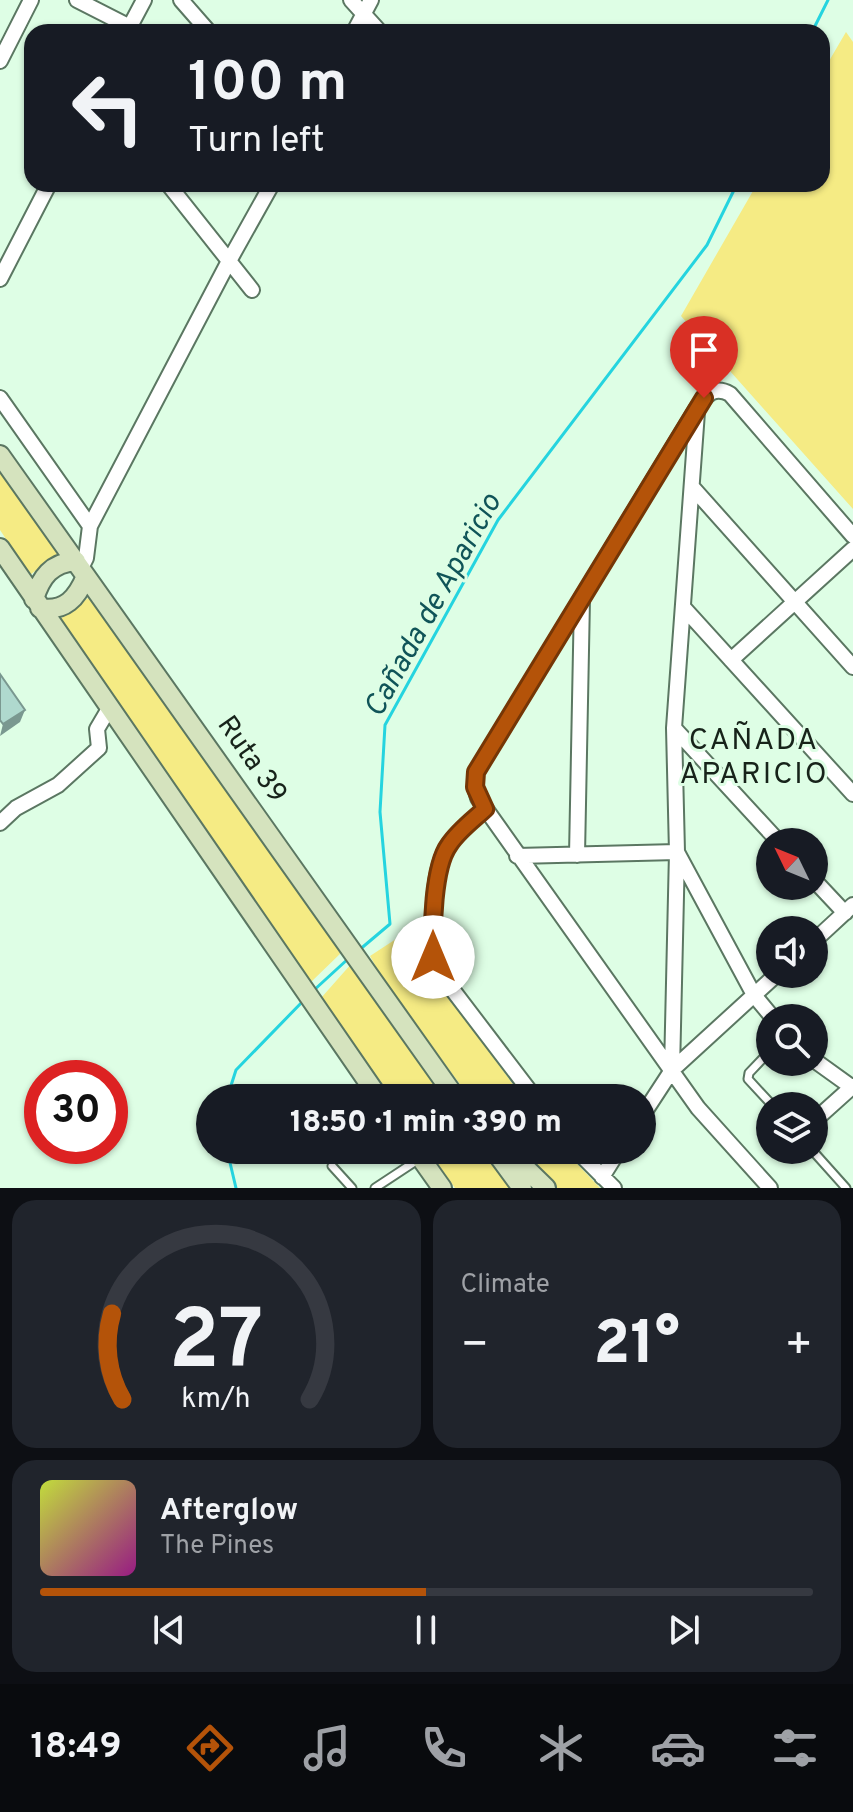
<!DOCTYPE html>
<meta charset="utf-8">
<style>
:root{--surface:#171b24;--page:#20242c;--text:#f1f3f6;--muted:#9ea1a6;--line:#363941;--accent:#b45309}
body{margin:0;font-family:Overpass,sans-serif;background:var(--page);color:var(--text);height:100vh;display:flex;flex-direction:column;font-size:30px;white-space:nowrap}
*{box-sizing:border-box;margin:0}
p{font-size:26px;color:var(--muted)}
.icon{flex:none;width:44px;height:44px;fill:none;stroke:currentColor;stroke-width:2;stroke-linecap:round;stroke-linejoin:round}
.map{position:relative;height:1188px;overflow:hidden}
.sheet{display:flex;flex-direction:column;gap:12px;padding:12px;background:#0d0f14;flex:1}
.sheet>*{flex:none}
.top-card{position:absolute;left:24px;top:24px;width:806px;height:168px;border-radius:24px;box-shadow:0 2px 6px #0004;background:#171b24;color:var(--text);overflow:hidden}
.needle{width:52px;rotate:313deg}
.fabs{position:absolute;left:756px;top:828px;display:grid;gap:16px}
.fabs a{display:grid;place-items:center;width:72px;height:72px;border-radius:50%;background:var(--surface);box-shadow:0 2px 6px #0004;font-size:40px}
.speed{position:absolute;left:24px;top:1060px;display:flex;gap:16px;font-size:40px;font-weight:700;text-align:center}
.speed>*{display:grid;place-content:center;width:104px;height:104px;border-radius:50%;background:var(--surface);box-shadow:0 2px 6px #0004;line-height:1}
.speed .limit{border:12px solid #d22;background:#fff;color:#111}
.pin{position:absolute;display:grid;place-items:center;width:68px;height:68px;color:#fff;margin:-82px -34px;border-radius:50% 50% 50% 0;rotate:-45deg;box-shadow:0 0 8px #0007}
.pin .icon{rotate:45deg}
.me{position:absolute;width:88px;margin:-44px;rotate:0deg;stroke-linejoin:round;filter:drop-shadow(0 0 6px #0008)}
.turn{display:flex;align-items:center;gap:28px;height:168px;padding:0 32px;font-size:36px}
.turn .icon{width:104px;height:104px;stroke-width:2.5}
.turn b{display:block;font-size:56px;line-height:68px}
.big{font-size:60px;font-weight:800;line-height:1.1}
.sheet .widget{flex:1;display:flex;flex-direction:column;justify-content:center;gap:12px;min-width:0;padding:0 28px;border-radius:24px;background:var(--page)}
.sheet .dial{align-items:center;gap:0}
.dial svg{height:208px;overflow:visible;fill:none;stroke:var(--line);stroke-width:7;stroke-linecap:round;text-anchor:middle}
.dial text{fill:var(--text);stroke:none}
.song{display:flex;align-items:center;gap:24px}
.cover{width:96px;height:96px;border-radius:12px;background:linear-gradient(135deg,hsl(70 70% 55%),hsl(310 70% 35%))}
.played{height:8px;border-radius:4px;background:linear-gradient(90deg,var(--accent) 50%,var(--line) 50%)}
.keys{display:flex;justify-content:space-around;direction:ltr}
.heat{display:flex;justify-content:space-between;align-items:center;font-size:44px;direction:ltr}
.sheet .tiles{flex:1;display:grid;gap:12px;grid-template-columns:1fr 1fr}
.widget:last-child{grid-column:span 2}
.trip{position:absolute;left:196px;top:1084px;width:460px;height:80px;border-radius:40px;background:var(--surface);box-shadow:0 2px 6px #0004;font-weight:800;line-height:80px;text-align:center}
.menu{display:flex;height:128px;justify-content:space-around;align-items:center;background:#090b0e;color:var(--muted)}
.menu .icon{width:56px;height:56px}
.menu .current{color:var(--accent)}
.menu b{font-size:36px;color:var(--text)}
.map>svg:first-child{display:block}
</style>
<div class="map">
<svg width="853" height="1188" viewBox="0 0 853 1188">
<rect width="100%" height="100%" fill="#defee5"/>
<path fill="#f5eb84" d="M846 32 853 42V509L681 316 757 184H822V73Z
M0 467 61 551 30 575 0 530Z
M92 595 342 952 311 982 59 620Z
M396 939 421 958 523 1098H470L384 981 370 956Z
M352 963 450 1098H392L321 998Z
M428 1150H487L515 1188H455Z
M516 1150H564L600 1188H555Z"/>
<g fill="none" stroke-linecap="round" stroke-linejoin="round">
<path stroke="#25d4df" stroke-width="3" d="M812 32 828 0
M358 951 390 924 380 812 385 725 498 520 707 245 737 184
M313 991 349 958
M227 1098 236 1070 305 999
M227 1150 236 1188"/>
<g stroke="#5b7762" stroke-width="11">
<path id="service" d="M770 1051 749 1073 748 1079 773 1106
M812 1150 846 1188
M332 1166 352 1188
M375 1188 419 1159"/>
</g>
<g stroke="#5b7762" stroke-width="18">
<path id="minor" d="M77 0 130 27
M181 0 209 32
M351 0 380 32
M127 32 144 0
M354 32 371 0
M0 61 31 0
M168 184 252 290
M0 279 49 184
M0 398 90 526 86 558 81 568
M693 488 853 667
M90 526 229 261 272 184
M683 607 853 794
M731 660 853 549
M674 728 779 842
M485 809C473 820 459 831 449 844 431 869 429 944 439 972L535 1098
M0 823 16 808 58 785 99 748 97 729 110 707
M577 855 582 599
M517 856 677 852 754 995 773 1018
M814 880 845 913
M814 941 853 905
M814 1060 853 1088
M672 1070 677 852 674 728 697 412
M642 1116 672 1070 777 974
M814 1121 853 1086
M576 1150 614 1188
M602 1177 619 1150
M770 1188 698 1108 478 798 475 787 476 772 697 408C706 395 714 385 730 394L853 536"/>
</g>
<g stroke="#5b7762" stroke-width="22">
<path id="secondary" d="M0 455 456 1098
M0 548 379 1098
M34 599C41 577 51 563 76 561
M40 608C65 612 77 598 86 576
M415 1150 442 1188
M494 1150 522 1188
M507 1150 546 1188"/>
</g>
<use href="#service" stroke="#fff" stroke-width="7"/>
<use href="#minor" stroke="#fff" stroke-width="14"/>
<use href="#secondary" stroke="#d5e3be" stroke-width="18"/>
</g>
<path fill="#7a9890" d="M25 710 20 722 0 736 3 724Z"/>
<path fill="#afd9ce" stroke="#7a9890" stroke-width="2" d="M0 674 25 710 3 724 0 720Z"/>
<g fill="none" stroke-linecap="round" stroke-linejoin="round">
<g stroke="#753606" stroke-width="20">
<path id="route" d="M433 957C432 929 433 867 449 845 458 831 473 820 485 809L475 787 476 772 704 398"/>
</g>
<use href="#route" stroke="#b45309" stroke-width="14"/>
</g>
<g text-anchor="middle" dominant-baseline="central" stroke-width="6" stroke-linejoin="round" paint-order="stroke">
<g font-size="28" fill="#17231a" stroke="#defee5">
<text transform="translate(251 760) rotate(55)">Ruta 39</text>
</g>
<g font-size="30" font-style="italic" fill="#105458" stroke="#defee5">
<text transform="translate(434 606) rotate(-61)">Cañada de Aparicio</text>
</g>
<g font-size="30" letter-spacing="2" fill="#17231a" stroke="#defee5">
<text x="754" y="741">CAÑADA<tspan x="754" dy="34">APARICIO</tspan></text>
</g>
</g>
</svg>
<div class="fabs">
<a><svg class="needle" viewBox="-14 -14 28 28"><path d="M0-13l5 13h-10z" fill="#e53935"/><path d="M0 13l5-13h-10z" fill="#9ea1a6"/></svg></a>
<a><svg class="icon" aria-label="sound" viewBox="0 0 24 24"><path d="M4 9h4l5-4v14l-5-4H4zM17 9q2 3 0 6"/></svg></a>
<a><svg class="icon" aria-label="search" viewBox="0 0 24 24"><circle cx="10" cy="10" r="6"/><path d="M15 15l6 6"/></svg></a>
<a><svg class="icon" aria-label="layers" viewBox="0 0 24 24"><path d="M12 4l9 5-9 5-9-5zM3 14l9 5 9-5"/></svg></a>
</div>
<div class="speed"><div class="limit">30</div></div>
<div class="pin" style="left:704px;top:398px;background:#d93025"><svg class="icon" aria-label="arrive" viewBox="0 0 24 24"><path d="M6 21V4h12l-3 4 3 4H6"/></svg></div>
<svg class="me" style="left:433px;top:957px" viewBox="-20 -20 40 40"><circle r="19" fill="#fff"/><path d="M0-13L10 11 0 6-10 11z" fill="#b45309"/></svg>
<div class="trip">18:50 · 1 min · 390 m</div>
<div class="top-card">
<div class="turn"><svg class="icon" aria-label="left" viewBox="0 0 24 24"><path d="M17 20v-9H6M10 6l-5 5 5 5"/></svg><div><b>100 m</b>Turn left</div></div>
</div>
</div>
<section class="sheet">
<div class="tiles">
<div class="widget dial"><svg viewBox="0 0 100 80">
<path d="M14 69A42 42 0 1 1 86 69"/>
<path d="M14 69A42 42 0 0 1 10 36" stroke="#b45309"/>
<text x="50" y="56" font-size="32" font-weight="700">27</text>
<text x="50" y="72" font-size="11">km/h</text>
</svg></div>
<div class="widget"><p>Climate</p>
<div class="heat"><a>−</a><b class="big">21°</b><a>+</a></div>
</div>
<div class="widget">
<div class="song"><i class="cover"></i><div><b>Afterglow</b><p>The Pines</p></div></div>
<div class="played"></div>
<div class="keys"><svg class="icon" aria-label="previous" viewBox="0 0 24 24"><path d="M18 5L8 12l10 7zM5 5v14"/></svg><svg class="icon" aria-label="pause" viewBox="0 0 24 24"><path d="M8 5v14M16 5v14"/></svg><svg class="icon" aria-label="next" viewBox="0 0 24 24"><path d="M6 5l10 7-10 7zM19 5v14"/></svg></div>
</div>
</div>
</section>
<nav class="menu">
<b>18:49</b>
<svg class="icon current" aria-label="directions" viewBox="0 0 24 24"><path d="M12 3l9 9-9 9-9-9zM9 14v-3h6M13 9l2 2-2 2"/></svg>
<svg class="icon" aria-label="music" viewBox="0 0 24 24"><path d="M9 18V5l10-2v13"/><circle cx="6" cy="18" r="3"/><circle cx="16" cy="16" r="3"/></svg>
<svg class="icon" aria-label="phone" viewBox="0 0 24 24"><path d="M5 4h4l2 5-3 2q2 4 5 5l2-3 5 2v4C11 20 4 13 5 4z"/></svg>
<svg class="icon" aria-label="climate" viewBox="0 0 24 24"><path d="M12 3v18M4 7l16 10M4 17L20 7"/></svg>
<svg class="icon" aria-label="car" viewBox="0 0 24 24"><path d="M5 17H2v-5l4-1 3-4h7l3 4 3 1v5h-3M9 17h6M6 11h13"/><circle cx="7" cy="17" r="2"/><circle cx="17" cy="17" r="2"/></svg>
<svg class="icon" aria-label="filters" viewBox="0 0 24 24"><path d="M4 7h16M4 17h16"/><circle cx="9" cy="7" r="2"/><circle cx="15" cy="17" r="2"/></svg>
</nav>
